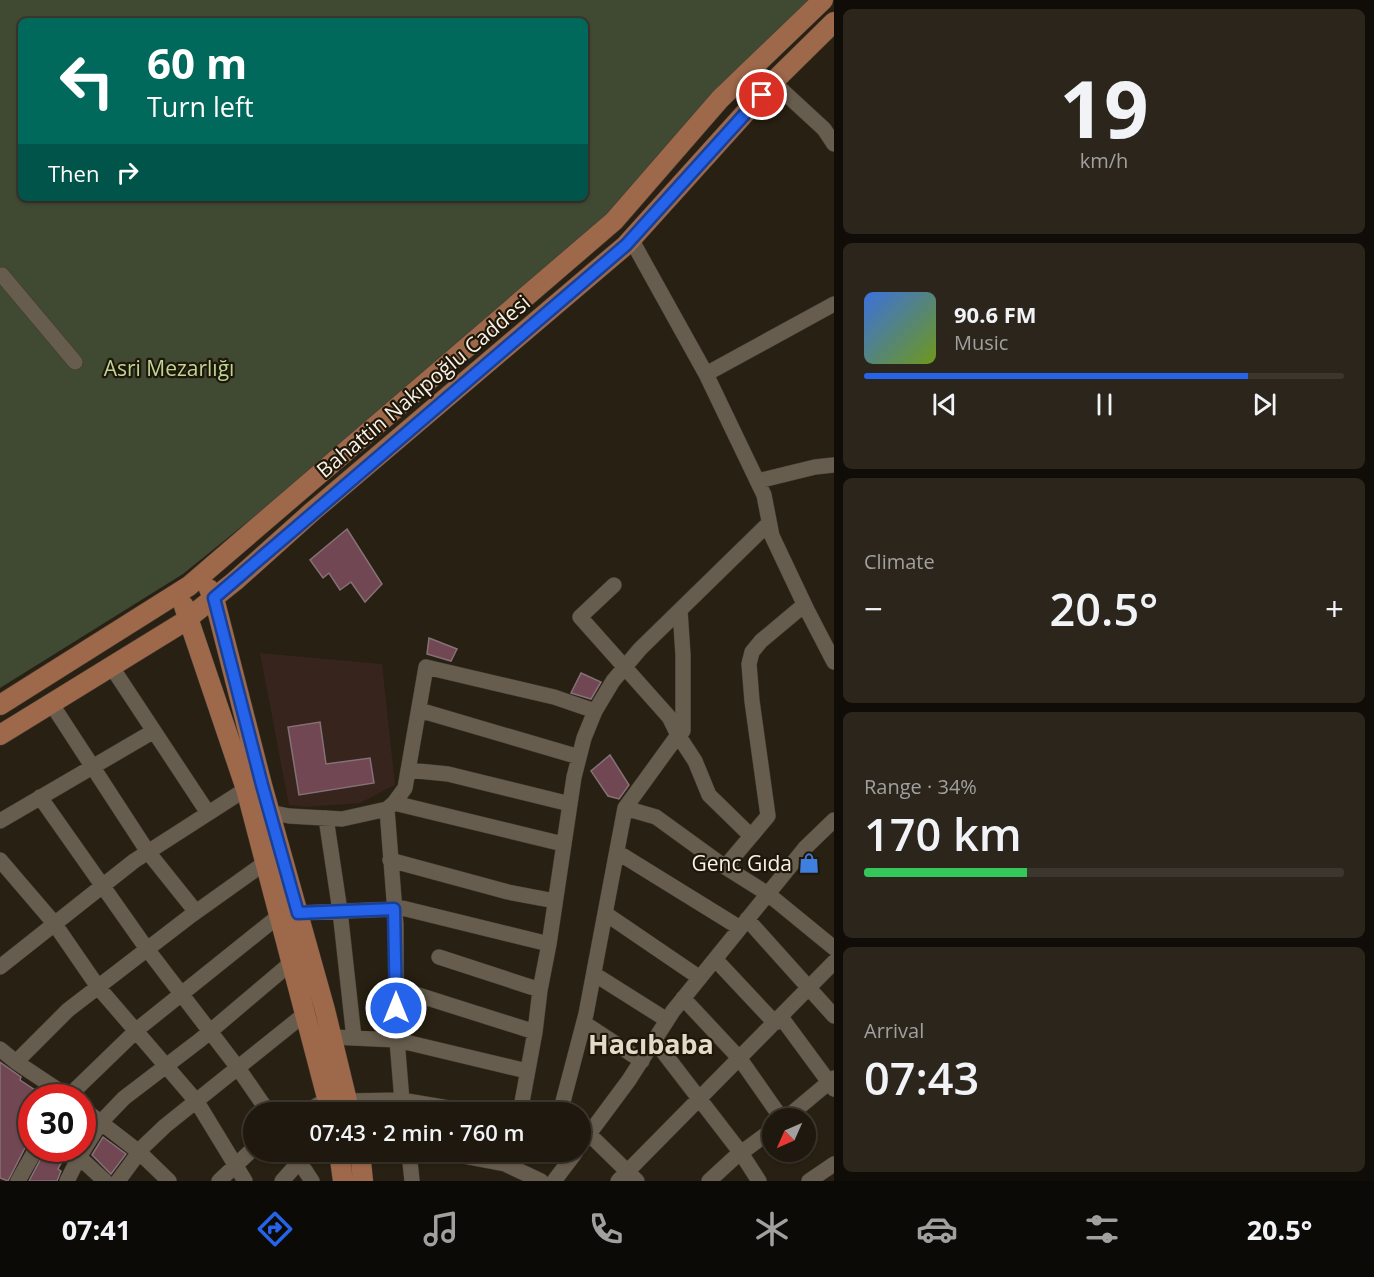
<!DOCTYPE html>
<meta charset="utf-8">
<style>
:root{--surface:#1e180e;--page:#2b251c;--text:#f1f3f6;--muted:#a1a09e;--line:#3c372e;--accent:#2563eb}
body{margin:0;font-family:"Open Sans",sans-serif;background:var(--page);color:var(--text);height:100vh;display:flex;flex-direction:column;font-size:22px;white-space:nowrap}
*{box-sizing:border-box;margin:0}
p{font-size:20px;color:var(--muted)}
.icon{flex:none;width:33px;height:33px;fill:none;stroke:currentColor;stroke-width:2;stroke-linecap:round;stroke-linejoin:round}
.map{position:relative;flex:1;overflow:hidden}
.side{display:flex;flex-direction:column;gap:9px;padding:9px;background:#100d08;width:540px}
.side>*{flex:none}
.banner{position:absolute;left:18px;top:18px;width:570px;height:183px;border-radius:9px;box-shadow:0 2px 4px #0004,0 0 0 2px var(--line);background:#00695c;color:#fff;overflow:hidden}
.needle{width:39px;rotate:225deg}
.fabs{position:absolute;left:762px;top:1108px;display:grid;gap:12px}
.fabs a{display:grid;place-items:center;width:54px;height:54px;border-radius:50%;background:var(--surface);box-shadow:0 2px 4px #0004,0 0 0 2px var(--line);font-size:30px}
.speed{position:absolute;left:18px;top:1084px;display:flex;gap:12px;font-size:30px;font-weight:700;text-align:center}
.speed>*{display:grid;place-content:center;width:78px;height:78px;border-radius:50%;background:var(--surface);box-shadow:0 2px 4px #0004,0 0 0 2px var(--line);line-height:1}
.speed .limit{border:9px solid #d22;background:#fff;color:#111}
.pin{position:absolute;display:grid;place-items:center;width:51px;height:51px;color:#fff;margin:-26px;border:3px solid #fff;border-radius:50%;box-shadow:0 2px 6px #0007}
.me{position:absolute;width:66px;margin:-33px;rotate:0deg;stroke-linejoin:round;filter:drop-shadow(0 0 4px #0008)}
.turn{display:flex;align-items:center;gap:21px;height:126px;padding:0 30px;font-size:27px}
.turn .icon{width:78px;height:78px;stroke-width:2.5}
.turn b{display:block;font-size:42px;line-height:51px}
.then{display:flex;align-items:center;height:57px;padding:0 30px;background:#0003;gap:12px;font-size:22px}
.big{font-size:45px;font-weight:600;line-height:1.1}
.side .card{flex:1;display:flex;flex-direction:column;justify-content:center;gap:9px;min-width:0;padding:0 21px;border-radius:9px;background:var(--page)}
.side .dial{align-items:center;gap:0}
.dial b{font-size:78px;line-height:1}
.song{display:flex;align-items:center;gap:18px}
.cover{width:72px;height:72px;border-radius:9px;background:linear-gradient(135deg,hsl(220 70% 55%),hsl(80 70% 35%))}
.played{height:6px;border-radius:3px;background:linear-gradient(90deg,var(--accent) 80%,var(--line) 80%)}
.keys{display:flex;justify-content:space-around;direction:ltr}
.heat{display:flex;justify-content:space-between;align-items:center;font-size:33px;direction:ltr}
.charge{height:9px;border-radius:4px;background:linear-gradient(90deg,#34c759 34%,var(--line) 0)}
.trip{position:absolute;left:243px;top:1102px;width:348px;height:60px;border-radius:30px;background:var(--surface);box-shadow:0 2px 4px #0004,0 0 0 2px var(--line);font-weight:600;line-height:60px;text-align:center}
.tab-bar{display:flex;height:96px;justify-content:space-around;align-items:center;background:#0c0a06;color:var(--muted)}
.tab-bar .icon{width:42px;height:42px}
.tab-bar .active{color:var(--accent)}
.tab-bar b{font-size:27px;color:var(--text)}
main{display:flex;flex:1;min-height:0}
.map>svg:first-child{display:block}
</style>
<main>
<div class="map">
<svg width="834" height="1181" viewBox="0 0 834 1181">
<rect width="100%" height="100%" fill="#282012"/>
<path fill="#36241d" d="M260 653 382 664 395 785 360 803 306 807 289 805Z"/>
<path fill="#404932" fill-rule="evenodd" d="M0 0H809L605 224 397 401 183 574 0 688ZM21 21H585V198H21Z"/>
<path fill="#704753" stroke="#857176" stroke-width="1.5" d="M347 529 382 584 365 602 351 582 340 590 329 573 323 578 310 560Z
M429 638 457 649 451 661 427 654Z
M581 673 601 682 591 699 571 693Z
M320 722 326 764 370 758 374 783 299 795 288 727Z
M610 755 629 785 619 799 608 796 591 771Z
M0 1062 21 1077 20 1080 47 1098H32V1140L27 1144 8 1181 0 1178Z
M103 1137 126 1154 111 1174 92 1155Z
M46 1149H70L60 1165 58 1169 61 1171 57 1181H29Z"/>
<g fill="none" stroke-linecap="round" stroke-linejoin="round">
<g stroke="#443d34" stroke-width="16">
<path id="minor" d="M773 82 824 129 834 144
M631 239 706 374 764 495 772 536 807 610 834 662
M2 275 75 362
M706 374 834 304
M758 481 815 467 834 465
M680 610 683 655V731L678 735 695 761 709 795 751 836
M111 666 208 813
M51 703 148 852 196 912
M419 710 579 757
M408 770 448 774 570 804
M40 797 147 949 238 1068 269 1113
M394 803 405 788 426 667 554 697 595 711
M625 808 656 817 725 867 768 894 834 948
M269 812 289 816 342 819 387 809
M326 818 340 911 354 1038
M0 821 154 731
M617 852 740 928
M0 860 54 923 98 987 197 1102 245 1181
M390 860 508 892 555 901
M266 862 189 917 68 1010 16 1062 70 1098 77 1088 139 1028 280 915
M725 867 768 816 752 701 749 664 752 652 761 641 804 605
M394 906 549 944
M298 913 394 909
M606 914 700 978
M747 919 834 1016
M439 957 540 990
M715 959 775 1023
M0 967 134 861 246 789
M594 974 667 1020
M396 988 535 1032
M683 998 740 1059 782 1119
M781 1017 834 1089
M584 1023 642 1061
M332 1037 397 1040 527 1071
M654 1040 741 1153 759 1181
M0 1049 16 1062
M347 1101 401 1100 478 1113
M82 1108 139 1152 169 1181
M304 1113 328 1099
M403 1113 396 1028V925L387 809 394 803 563 844
M520 1113 535 1032 540 990 549 944 574 777 584 738 595 711 613 681 640 649 769 523
M560 1113 586 1014 625 808 678 735 669 717 580 617 614 585
M785 1119 834 1078
M589 1134 637 1181
M580 1146 629 1080 673 1011 805 848 834 820
M293 1152 312 1181
M409 1152 412 1181
M442 1152 505 1164
M509 1152 505 1164 541 1181
M79 1157 105 1181
M18 1181 36 1149
M67 1181 79 1157 101 1122 124 1098 200 1040 292 962
M118 1181 143 1147 165 1126 306 1013
M219 1181 254 1148
M282 1181 299 1162 314 1152
M554 1181 576 1152
M618 1181 834 962
M709 1181 734 1158 772 1130
M809 1181 834 1164"/>
</g>
<g stroke="#443d34" stroke-width="21">
<path id="major" d="M209 589 214 598 262 785 325 1010 350 1113
M184 606 246 789 331 1113
M0 705 189 586 614 221 720 99 823 0
M0 735 182 623 235 581 313 511 626 245 773 82 834 22
M339 1152 343 1181
M360 1152 363 1181"/>
</g>
<use href="#minor" stroke="#675d4e" stroke-width="15"/>
<use href="#major" stroke="#9e684a" stroke-width="20"/>
</g>
<g fill="none" stroke-linecap="round" stroke-linejoin="round">
<g stroke="#184099" stroke-width="15">
<path id="route" d="M396 1008 394 909 298 913 262 785 214 598 626 245 762 95"/>
</g>
<use href="#route" stroke="#2563eb" stroke-width="10"/>
</g>
<defs>
<g id="shop-bare" transform="scale(1.62)"><path d="M-5-2.5h2.3a2.7 3.5 0 0 1 5.4 0H5L5.5 6h-11ZM-1.5-2.5h3a1.5 2.3 0 0 0-3 0Z" fill="#3f7fe0" stroke="#1f1709" stroke-width="2.5" paint-order="stroke"/></g>
</defs>
<g fill-rule="evenodd">
<use href="#shop-bare" x="809" y="863"/>
</g>
<g text-anchor="middle" dominant-baseline="central" stroke-width="4.5" stroke-linejoin="round" paint-order="stroke">
<g font-size="21" fill="#bdd595" stroke="#1f1709">
<text x="169" y="368">Asri Mezarlığı</text>
</g>
<g font-size="21" fill="#f8f2e9" stroke="#1f1709">
<text transform="translate(423 386) rotate(-40)">Bahattin Nakıpoğlu Caddesi</text>
</g>
<g font-size="21" fill="#f8f2e9" stroke="#1f1709" text-anchor="end">
<text x="792" y="863">Genc Gıda</text>
</g>
<g font-size="27" font-weight="bold" fill="#e5dac8" stroke="#1f1709">
<text x="651" y="1043">Hacıbaba</text>
</g>
</g>
</svg>
<div class="fabs">
<a><svg class="needle" viewBox="-14 -14 28 28"><path d="M0-13l5 13h-10z" fill="#e53935"/><path d="M0 13l5-13h-10z" fill="#a1a09e"/></svg></a>
</div>
<div class="speed"><div class="limit">30</div></div>
<div class="pin" style="left:762px;top:95px;background:#d93025"><svg class="icon" aria-label="arrive" viewBox="0 0 24 24"><path d="M6 21V4h12l-3 4 3 4H6"/></svg></div>
<svg class="me" style="left:396px;top:1008px" viewBox="-20 -20 40 40"><circle r="17" fill="#2563eb" stroke="#fff" stroke-width="3"/><path d="M0-11L8 9 0 5-8 9z" fill="#fff"/></svg>
<div class="trip">07:43 · 2 min · 760 m</div>
<div class="banner">
<div class="turn"><svg class="icon" aria-label="left" viewBox="0 0 24 24"><path d="M17 20v-9H6M10 6l-5 5 5 5"/></svg><div><b>60 m</b>Turn left</div></div>
<div class="then">Then<svg class="icon" aria-label="right" viewBox="0 0 24 24"><path d="M7 20v-9h11M14 6l5 5-5 5"/></svg></div>
</div>
</div>
<section class="side">
<div class="card dial"><b>19</b><p>km/h</p></div>
<div class="card">
<div class="song"><i class="cover"></i><div><b>90.6 FM</b><p>Music</p></div></div>
<div class="played"></div>
<div class="keys"><svg class="icon" aria-label="previous" viewBox="0 0 24 24"><path d="M18 5L8 12l10 7zM5 5v14"/></svg><svg class="icon" aria-label="pause" viewBox="0 0 24 24"><path d="M8 5v14M16 5v14"/></svg><svg class="icon" aria-label="next" viewBox="0 0 24 24"><path d="M6 5l10 7-10 7zM19 5v14"/></svg></div>
</div>
<div class="card"><p>Climate</p>
<div class="heat"><a>−</a><b class="big">20.5°</b><a>+</a></div>
</div>
<div class="card"><p>Range · 34%</p><b class="big">170 km</b><div class="charge"></div></div>
<div class="card"><p>Arrival</p><b class="big">07:43</b></div>
</section>
</main>
<nav class="tab-bar">
<b>07:41</b>
<svg class="icon active" aria-label="directions" viewBox="0 0 24 24"><path d="M12 3l9 9-9 9-9-9zM9 14v-3h6M13 9l2 2-2 2"/></svg>
<svg class="icon" aria-label="music" viewBox="0 0 24 24"><path d="M9 18V5l10-2v13"/><circle cx="6" cy="18" r="3"/><circle cx="16" cy="16" r="3"/></svg>
<svg class="icon" aria-label="phone" viewBox="0 0 24 24"><path d="M5 4h4l2 5-3 2q2 4 5 5l2-3 5 2v4C11 20 4 13 5 4z"/></svg>
<svg class="icon" aria-label="climate" viewBox="0 0 24 24"><path d="M12 3v18M4 7l16 10M4 17L20 7"/></svg>
<svg class="icon" aria-label="car" viewBox="0 0 24 24"><path d="M5 17H2v-5l4-1 3-4h7l3 4 3 1v5h-3M9 17h6M6 11h13"/><circle cx="7" cy="17" r="2"/><circle cx="17" cy="17" r="2"/></svg>
<svg class="icon" aria-label="filters" viewBox="0 0 24 24"><path d="M4 7h16M4 17h16"/><circle cx="9" cy="7" r="2"/><circle cx="15" cy="17" r="2"/></svg>
<b>20.5°</b>
</nav>
